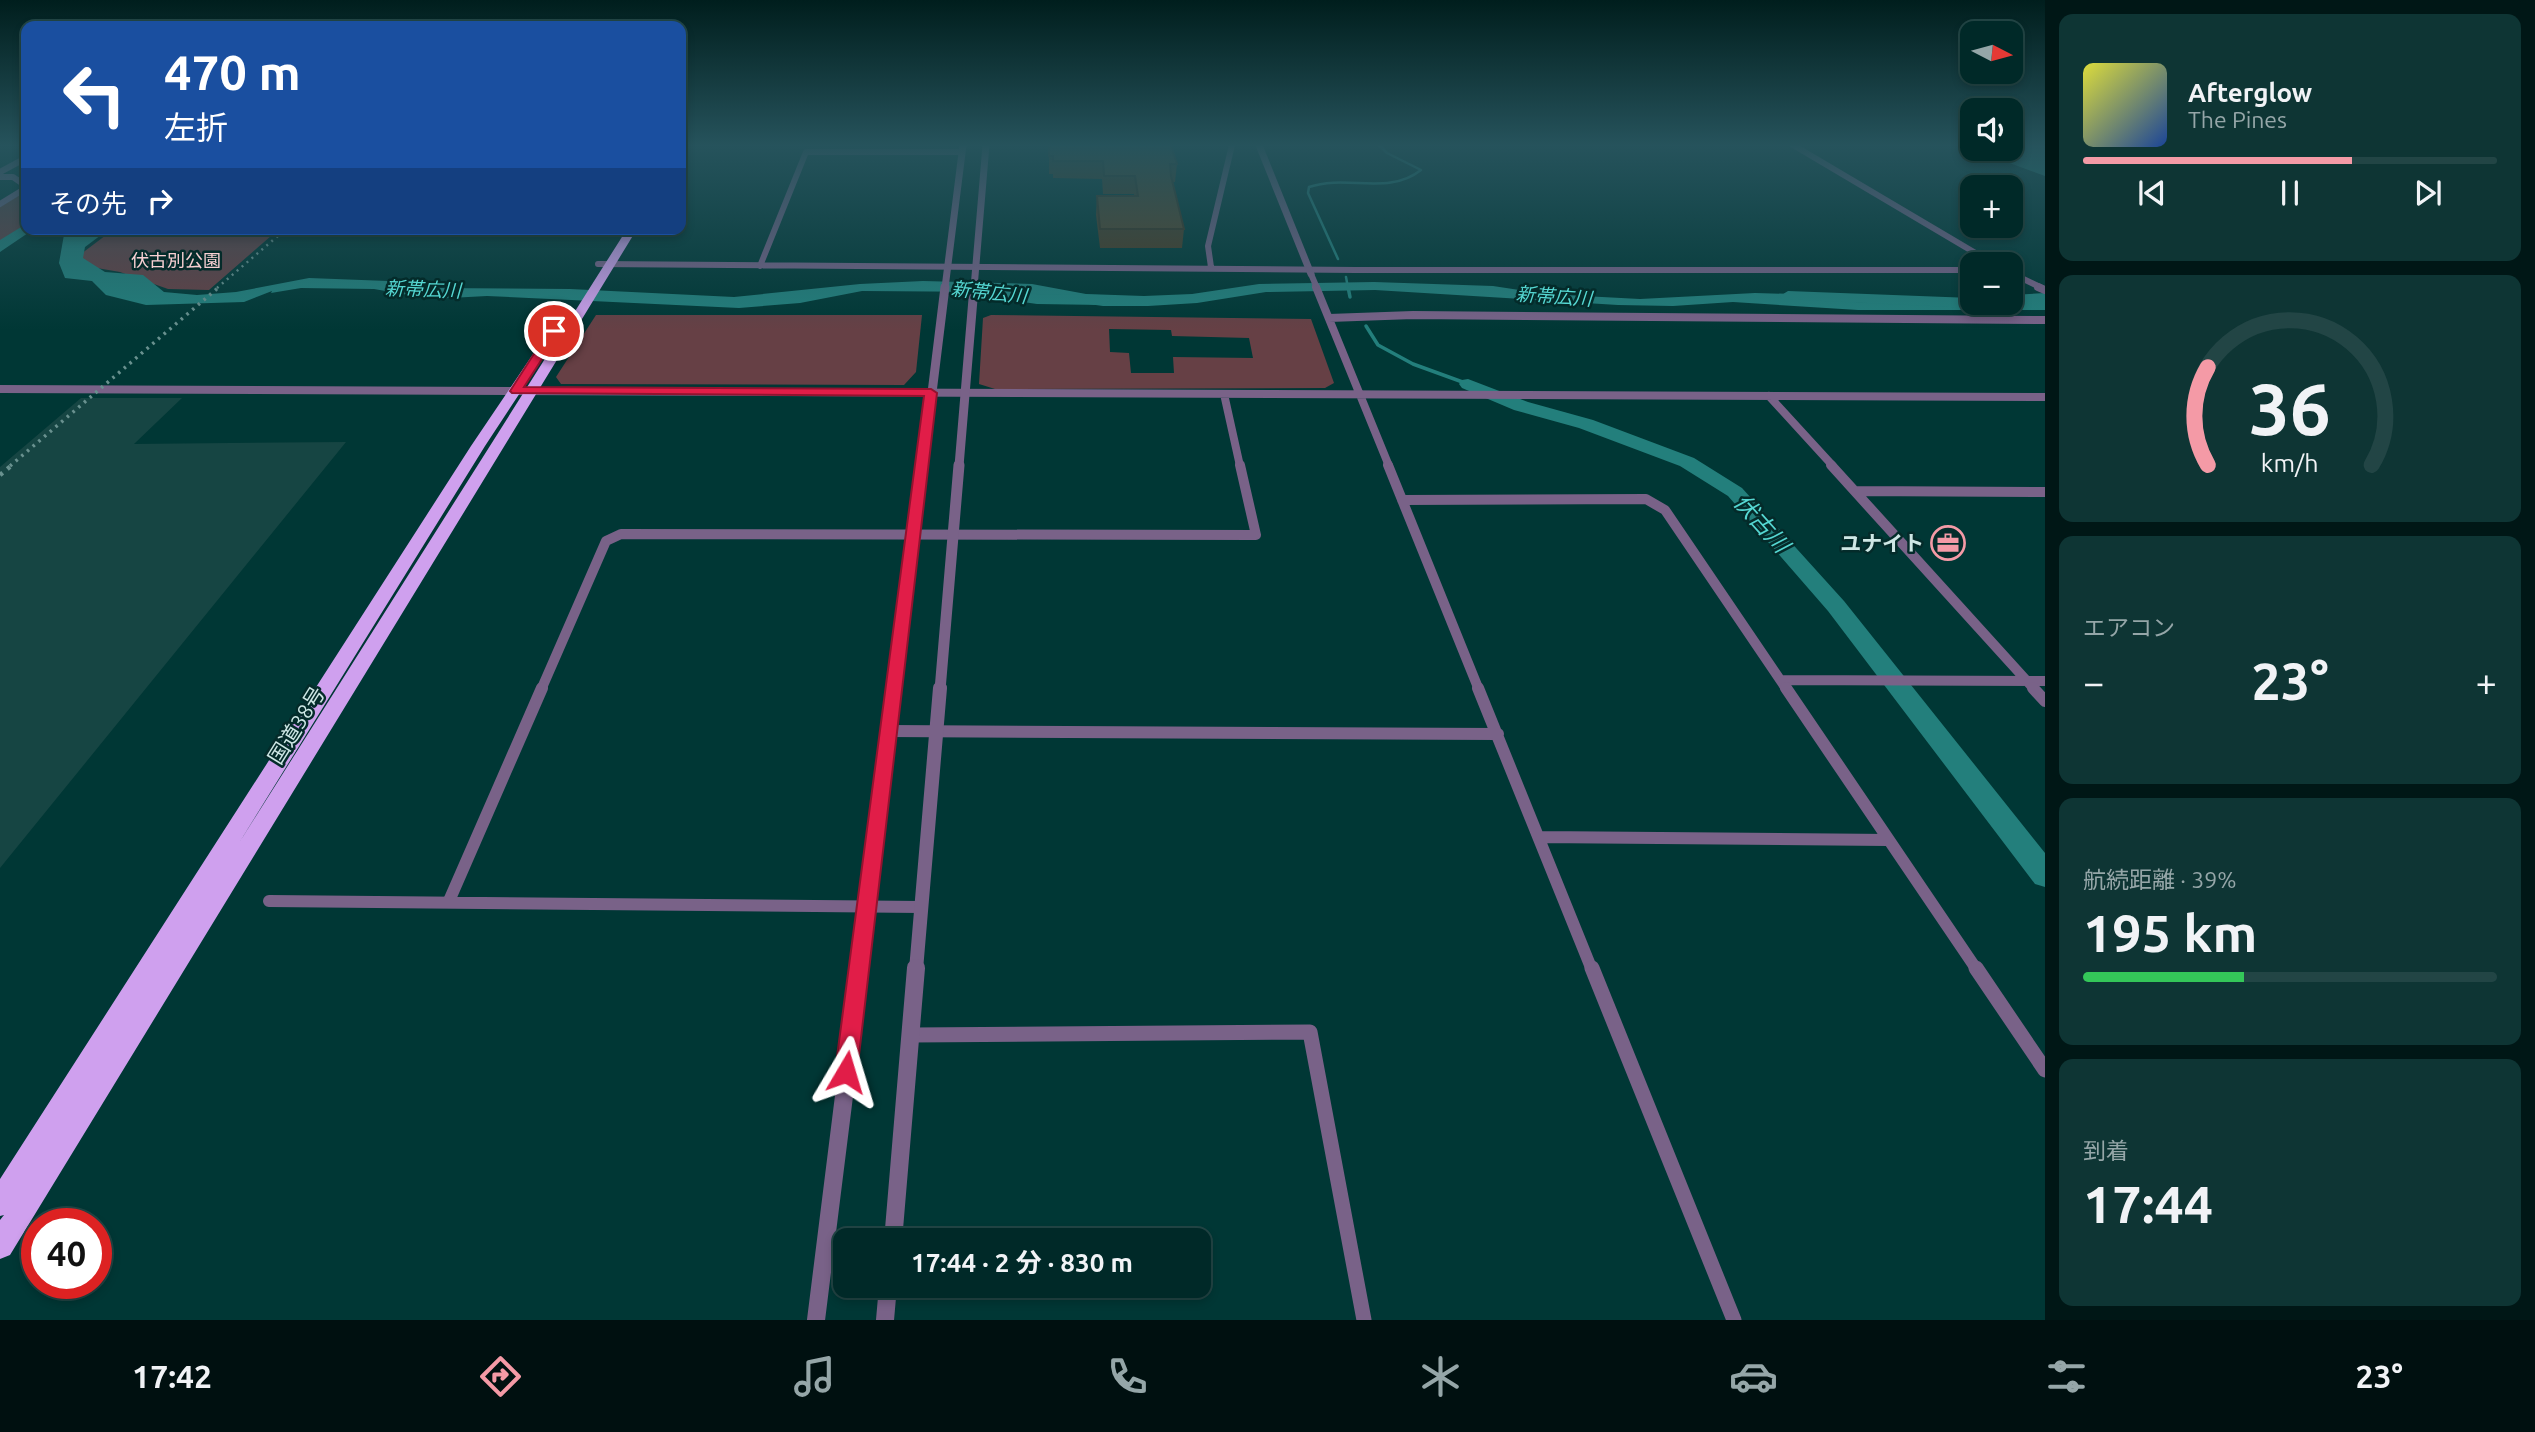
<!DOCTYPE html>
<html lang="ja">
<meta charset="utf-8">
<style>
:root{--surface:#002928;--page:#0e3534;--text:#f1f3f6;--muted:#95a6a8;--line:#224545;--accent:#f49aa6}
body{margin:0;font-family:Ubuntu,"Noto Sans JP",sans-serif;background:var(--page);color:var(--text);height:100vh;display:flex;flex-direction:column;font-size:26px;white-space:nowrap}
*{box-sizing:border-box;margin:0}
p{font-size:23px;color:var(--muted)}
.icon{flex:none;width:38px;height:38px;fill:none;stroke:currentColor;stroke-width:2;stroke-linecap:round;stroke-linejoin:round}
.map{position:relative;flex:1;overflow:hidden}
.panel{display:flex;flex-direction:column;gap:14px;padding:14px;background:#001716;width:490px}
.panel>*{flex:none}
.top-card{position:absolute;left:21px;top:21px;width:665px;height:214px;border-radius:14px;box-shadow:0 4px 10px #0003,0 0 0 2px var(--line);background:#1a4fa0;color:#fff;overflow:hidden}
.needle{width:46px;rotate:96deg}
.fabs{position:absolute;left:1960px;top:21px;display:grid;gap:14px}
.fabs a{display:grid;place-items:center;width:63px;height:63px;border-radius:14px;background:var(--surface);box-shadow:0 4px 10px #0003,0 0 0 2px var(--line);font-size:35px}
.speed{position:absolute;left:21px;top:1208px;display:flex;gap:14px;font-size:35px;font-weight:700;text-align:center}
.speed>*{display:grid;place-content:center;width:91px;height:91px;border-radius:50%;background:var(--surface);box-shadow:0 4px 10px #0003,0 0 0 2px var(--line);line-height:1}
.speed .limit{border:10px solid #d22;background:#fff;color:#111}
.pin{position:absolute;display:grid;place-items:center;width:60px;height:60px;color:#fff;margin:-30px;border:4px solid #fff;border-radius:50%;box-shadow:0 2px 7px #0007}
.me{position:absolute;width:77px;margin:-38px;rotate:7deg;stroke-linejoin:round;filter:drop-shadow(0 0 5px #0008)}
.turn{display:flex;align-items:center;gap:24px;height:147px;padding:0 28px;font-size:32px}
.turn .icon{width:91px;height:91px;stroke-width:2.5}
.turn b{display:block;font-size:49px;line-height:60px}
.then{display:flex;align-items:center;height:66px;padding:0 28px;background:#0003;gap:14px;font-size:26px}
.big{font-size:52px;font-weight:700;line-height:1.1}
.panel .tile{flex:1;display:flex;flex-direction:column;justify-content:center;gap:10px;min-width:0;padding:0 24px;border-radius:14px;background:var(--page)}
.panel .dial{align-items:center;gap:0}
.dial svg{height:182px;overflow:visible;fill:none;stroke:var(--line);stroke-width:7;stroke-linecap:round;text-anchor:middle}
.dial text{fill:var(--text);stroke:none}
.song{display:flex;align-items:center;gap:21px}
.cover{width:84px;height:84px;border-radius:10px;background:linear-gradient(135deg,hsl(60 70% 55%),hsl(220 70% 35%))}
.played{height:7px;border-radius:4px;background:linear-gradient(90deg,var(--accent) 65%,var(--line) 65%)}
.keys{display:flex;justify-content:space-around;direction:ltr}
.heat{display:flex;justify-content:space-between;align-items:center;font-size:38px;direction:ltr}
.charge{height:10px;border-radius:5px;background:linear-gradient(90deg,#34c759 39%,var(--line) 0)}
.trip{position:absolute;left:833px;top:1228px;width:378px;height:70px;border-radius:14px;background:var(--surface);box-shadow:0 4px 10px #0003,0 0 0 2px var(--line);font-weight:700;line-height:70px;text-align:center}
.dock{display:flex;height:112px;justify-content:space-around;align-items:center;background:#001010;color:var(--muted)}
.dock .icon{width:49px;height:49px}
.dock .selected{color:var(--accent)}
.dock b{font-size:32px;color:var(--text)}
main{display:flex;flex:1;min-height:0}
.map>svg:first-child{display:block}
</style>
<main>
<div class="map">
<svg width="2045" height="1320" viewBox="0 0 2045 1320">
<rect width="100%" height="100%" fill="#003735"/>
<path fill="#164543" d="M81 398H182L134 444 346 442 0 868V467Z"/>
<path fill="#664045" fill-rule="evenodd" d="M26 191V224L0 242V207Z
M114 229H279L209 290 168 289 120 272 91 267 73 260Z
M596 315H922L916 372 904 385 561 384 556 377Z
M991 315 1311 319 1334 383 1325 388 995 389 979 384 983 318ZM1109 329 1171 330 1172 336 1249 338 1253 358 1173 357 1174 373H1131L1129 353 1110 352Z"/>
<path fill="#237f7c" d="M2011 145H2045V176L2007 162 1985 149H2011Z
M65 229H109L85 247 83 258 105 272 143 275 164 292 197 295 236 292 309 278 388 281 435 288 570 289 734 297 860 284 923 281 1032 284 1086 294 1144 296 1192 294 1259 284 1374 282 1493 286 1545 294 1640 299 1755 293 1795 294 1851 302 2011 303 2045 299V310H1858L1733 302 1673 306 1618 305 1375 290 1266 292 1197 303 1148 306H1103L1001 292 862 291 800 303 739 308 487 296 431 299 374 289 301 288 271 293 272 291 244 302 146 305 106 295 92 281 65 278 59 263Z"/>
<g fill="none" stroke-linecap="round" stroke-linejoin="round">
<path stroke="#237f7c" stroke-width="2.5" d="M1338 259 1308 193 1309 187C1347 174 1388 196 1421 170L1387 153 1379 145
M1346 277 1348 288"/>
<path stroke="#237f7c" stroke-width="3.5" d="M1348 287 1350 297
M1366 326 1378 345 1413 364 1468 384"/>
<path fill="#237f7c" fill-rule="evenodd" d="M26 224V229L31 231 0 252V240Z
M947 282 1037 294 1103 295 1111 300 1103 305 1037 304 941 290V284Z
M1788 291 1972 298V303H1980L1972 308 1782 299 1780 296Z
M2045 293V303H2005H2011V295Z
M1468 379 1528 402 1593 420 1694 458 1742 488 1844 601 2045 853V887L2035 884 1828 611 1728 496 1680 466 1579 428 1514 410 1462 388 1459 384 1462 380Z"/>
<path stroke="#796288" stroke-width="6" d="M1793 145 1994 264
M0 172 26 158
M0 177H13L26 186
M0 204 26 188
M598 264 1356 270H1972
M760 266 806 152H962
M1211 267 1208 246 1232 145
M2011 273 2042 288
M1311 274 1317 288"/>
<path stroke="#796288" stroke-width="8" d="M1316 287 1389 466
M2038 287 2045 290
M1329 318 1413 315 2045 320
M0 389 2045 397
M1224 394 1240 466
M1769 396 1833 466"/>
<path stroke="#796288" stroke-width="10" d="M1388 465 1479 690
M1831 465 2035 690
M1856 491 2045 492
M1402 500 1646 499 1665 510 1787 690
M1781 680 2045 681
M541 690 606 541 621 534 1256 535 1240 465"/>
<path stroke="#796288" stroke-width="12" d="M1478 688 1592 970
M1786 688 1977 970
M2033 688 2045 701
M889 731 1498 734
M1539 837 1888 840
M269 901 921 907
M449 901 542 688"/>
<path stroke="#796288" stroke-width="15" d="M1592 968 1734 1320
M1976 968 2045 1070
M912 1035 1310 1032 1364 1320"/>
<path stroke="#796288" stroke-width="7" d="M1259 145 1311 274
M945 288 963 145
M974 288 986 145"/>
<path stroke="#796288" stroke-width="9" d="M923 466 945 287
M959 466 974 287"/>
<path stroke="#796288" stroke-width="11" d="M895 690 923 465
M940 690 959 465"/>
<path stroke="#796288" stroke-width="14" d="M860 970 895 688
M916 970 940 688"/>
<path stroke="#796288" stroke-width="18" d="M893 1241 916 968
M816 1320 860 968
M885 1320 888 1286"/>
<path fill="#cfa0ee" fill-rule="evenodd" d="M681 145H688L681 154Z
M627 229H637L10 1255 0 1259V1220L4 1215 0 1216V1179L471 446 558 317H566L568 320 485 446 239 843Z"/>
<path stroke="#69918f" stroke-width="2.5" stroke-dasharray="2 4.5" stroke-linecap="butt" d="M217 288 286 229"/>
<path stroke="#69918f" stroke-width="3.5" stroke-dasharray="2.5 5" stroke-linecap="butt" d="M10 466 219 287"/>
<path stroke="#69918f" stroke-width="4.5" stroke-dasharray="3.5 6" stroke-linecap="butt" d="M0 475 12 465"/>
</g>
<path fill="#4e3a22" d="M1049 145 1177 164 1175 182H1173L1184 229 1182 248H1100L1096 215 1097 196H1134V194H1103L1102 179 1053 178V174H1049Z"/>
<path fill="#5b4428" stroke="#40301c" stroke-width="2" d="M1049 145H1171L1177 164H1170L1171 176 1184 229H1100L1097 196H1138L1135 176H1104L1103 161H1053V156H1049Z"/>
<linearGradient id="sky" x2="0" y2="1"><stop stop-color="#001e1d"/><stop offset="0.44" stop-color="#26535c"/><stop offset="1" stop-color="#26535c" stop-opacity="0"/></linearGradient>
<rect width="2045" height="330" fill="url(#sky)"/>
<path fill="#e11d48" stroke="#92132f" stroke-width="2" d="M554 328 560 331 524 387 931 389 937 393 857 1072 854 1079 846 1082 839 1079 835 1072 924 396 512 393 510 391 550 329Z"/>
<defs>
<g id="office-ring" transform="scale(1.75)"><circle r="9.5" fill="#042b2a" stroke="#f49aa6" stroke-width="1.5"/><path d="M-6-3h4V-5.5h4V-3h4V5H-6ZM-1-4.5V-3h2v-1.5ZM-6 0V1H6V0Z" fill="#f49aa6"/></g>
</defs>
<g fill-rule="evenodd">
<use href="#office-ring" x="1948" y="543"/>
</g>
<g text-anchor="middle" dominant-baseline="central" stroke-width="5" stroke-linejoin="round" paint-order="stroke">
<g font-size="18" fill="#f7cfd2" stroke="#042b2a">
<text x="176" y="260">伏古別公園</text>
</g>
<g font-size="19" font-style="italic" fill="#55d7d2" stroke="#042b2a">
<text transform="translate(423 289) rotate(2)">新帯広川</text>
<text transform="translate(989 292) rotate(6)">新帯広川</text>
<text transform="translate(1554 296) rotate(4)">新帯広川</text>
</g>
<g font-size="21" font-weight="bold" fill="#cee7e5" stroke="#042b2a" text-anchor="end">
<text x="1924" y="543">ユナイト</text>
</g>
<g font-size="21" fill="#cee7e5" stroke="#042b2a">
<text transform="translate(296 725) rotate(-58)">国道38号</text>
</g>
<g font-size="23" font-style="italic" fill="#55d7d2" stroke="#042b2a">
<text transform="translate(1762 523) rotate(48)">伏古川</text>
</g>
</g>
</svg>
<div class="fabs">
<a><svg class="needle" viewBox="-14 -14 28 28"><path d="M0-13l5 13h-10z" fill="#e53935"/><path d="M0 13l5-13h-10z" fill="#95a6a8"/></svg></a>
<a><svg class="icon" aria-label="sound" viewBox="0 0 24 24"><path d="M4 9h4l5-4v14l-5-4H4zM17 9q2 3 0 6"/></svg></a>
<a>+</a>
<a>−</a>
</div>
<div class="speed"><div class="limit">40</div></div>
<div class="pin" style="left:554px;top:331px;background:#d93025"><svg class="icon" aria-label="arrive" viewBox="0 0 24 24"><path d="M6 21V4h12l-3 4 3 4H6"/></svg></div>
<svg class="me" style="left:846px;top:1072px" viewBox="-20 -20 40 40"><path d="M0-17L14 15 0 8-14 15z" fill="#e11d48" stroke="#fff" stroke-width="4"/></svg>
<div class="trip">17:44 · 2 分 · 830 m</div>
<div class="top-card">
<div class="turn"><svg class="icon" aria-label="left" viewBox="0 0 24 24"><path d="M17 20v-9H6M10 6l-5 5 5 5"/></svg><div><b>470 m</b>左折</div></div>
<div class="then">その先<svg class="icon" aria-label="right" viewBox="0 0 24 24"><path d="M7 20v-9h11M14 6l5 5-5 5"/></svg></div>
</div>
</div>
<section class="panel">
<div class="tile">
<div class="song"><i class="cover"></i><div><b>Afterglow</b><p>The Pines</p></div></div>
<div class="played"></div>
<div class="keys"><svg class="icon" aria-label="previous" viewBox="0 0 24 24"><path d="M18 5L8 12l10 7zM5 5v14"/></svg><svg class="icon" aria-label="pause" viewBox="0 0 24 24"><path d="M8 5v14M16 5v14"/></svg><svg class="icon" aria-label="next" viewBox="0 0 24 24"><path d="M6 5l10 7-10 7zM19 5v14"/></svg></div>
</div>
<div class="tile dial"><svg viewBox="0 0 100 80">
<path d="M14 69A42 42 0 1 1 86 69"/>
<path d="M14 69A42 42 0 0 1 14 26" stroke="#f49aa6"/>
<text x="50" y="56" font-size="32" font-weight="700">36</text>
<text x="50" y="72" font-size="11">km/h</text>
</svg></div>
<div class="tile"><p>エアコン</p>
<div class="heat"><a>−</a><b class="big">23°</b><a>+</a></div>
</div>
<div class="tile"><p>航続距離 · 39%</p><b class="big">195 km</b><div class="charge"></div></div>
<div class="tile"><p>到着</p><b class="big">17:44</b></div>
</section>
</main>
<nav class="dock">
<b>17:42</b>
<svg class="icon selected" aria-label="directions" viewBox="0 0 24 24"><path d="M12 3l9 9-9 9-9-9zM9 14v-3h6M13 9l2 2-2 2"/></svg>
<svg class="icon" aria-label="music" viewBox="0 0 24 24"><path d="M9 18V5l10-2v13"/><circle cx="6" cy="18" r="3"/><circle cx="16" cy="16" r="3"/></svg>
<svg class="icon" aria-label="phone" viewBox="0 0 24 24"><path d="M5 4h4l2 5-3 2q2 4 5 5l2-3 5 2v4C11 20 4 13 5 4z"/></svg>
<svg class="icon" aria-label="climate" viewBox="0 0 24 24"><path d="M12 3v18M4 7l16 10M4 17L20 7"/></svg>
<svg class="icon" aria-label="car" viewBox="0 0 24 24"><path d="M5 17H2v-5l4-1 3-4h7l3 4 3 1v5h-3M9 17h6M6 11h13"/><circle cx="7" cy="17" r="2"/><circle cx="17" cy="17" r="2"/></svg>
<svg class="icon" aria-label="filters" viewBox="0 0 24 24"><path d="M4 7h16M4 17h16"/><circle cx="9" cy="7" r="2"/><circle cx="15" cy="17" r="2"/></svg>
<b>23°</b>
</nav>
